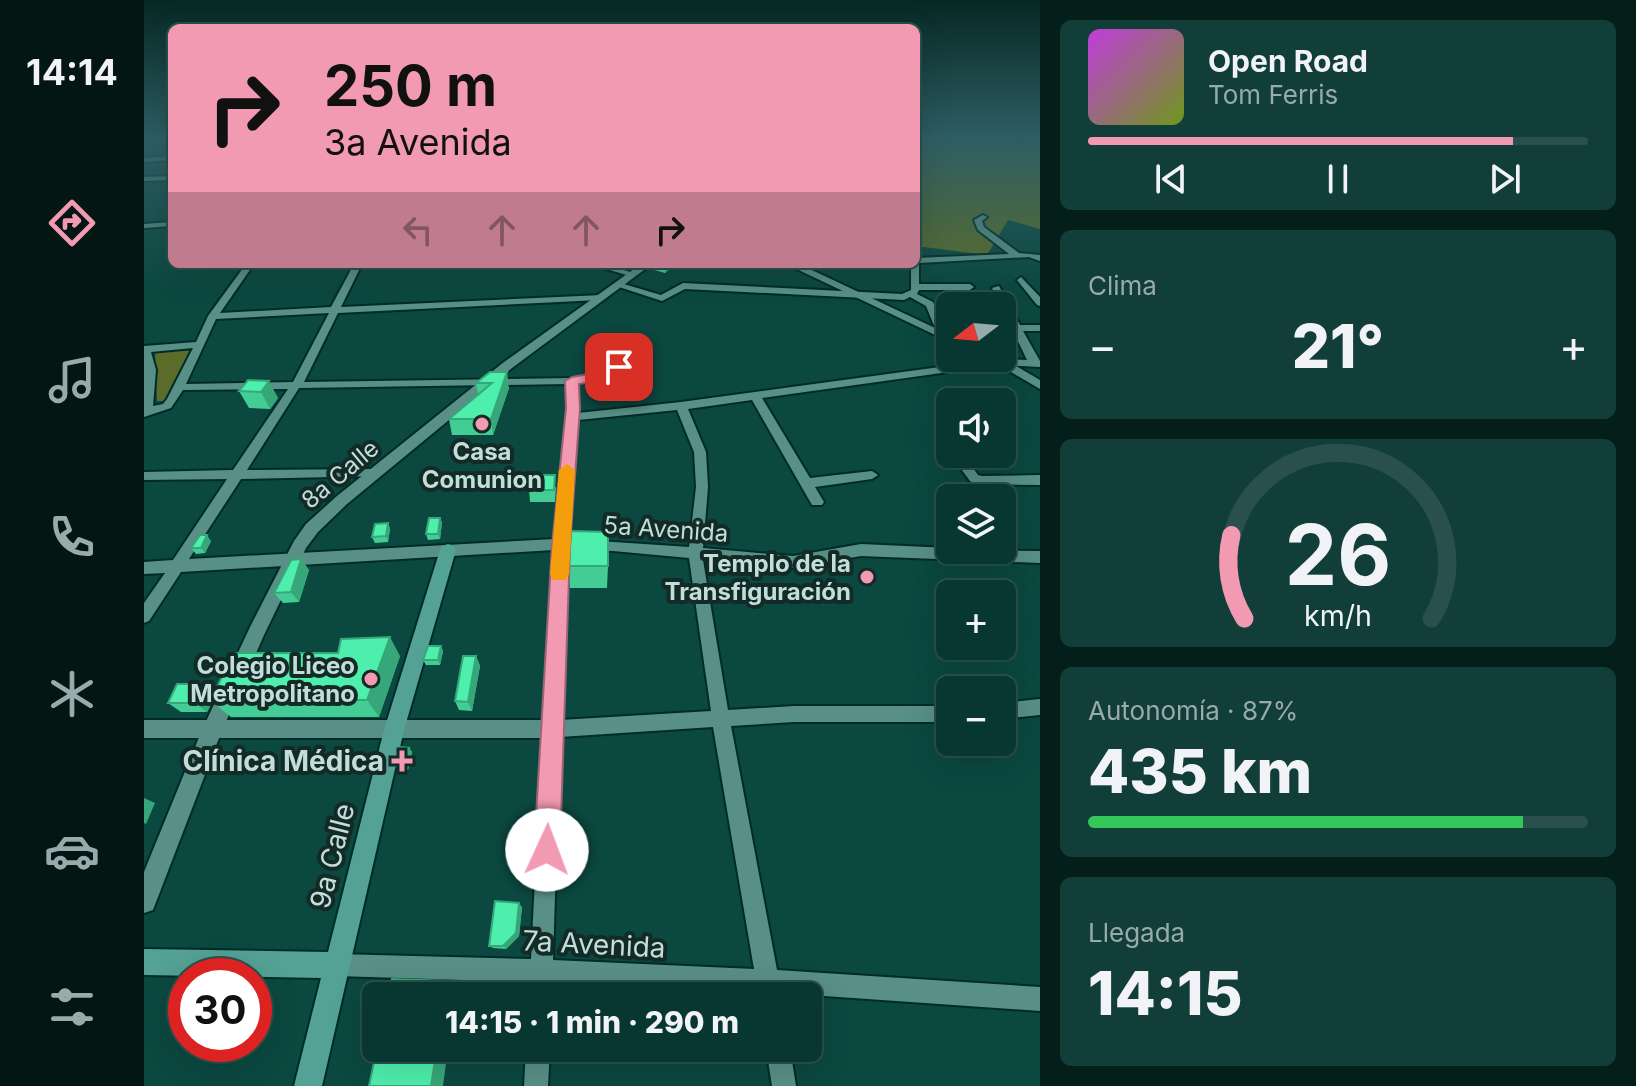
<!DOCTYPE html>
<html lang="es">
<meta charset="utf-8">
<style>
:root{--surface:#083630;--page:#113e38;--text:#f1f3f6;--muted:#98abab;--line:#29504c;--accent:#f19ab2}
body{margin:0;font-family:Inter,sans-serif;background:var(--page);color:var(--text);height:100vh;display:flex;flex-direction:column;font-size:30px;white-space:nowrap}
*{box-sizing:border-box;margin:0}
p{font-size:26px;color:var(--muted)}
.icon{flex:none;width:44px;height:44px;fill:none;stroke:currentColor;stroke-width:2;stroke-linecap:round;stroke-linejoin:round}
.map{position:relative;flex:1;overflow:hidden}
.side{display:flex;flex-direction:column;gap:20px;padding:20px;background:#041e1a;width:596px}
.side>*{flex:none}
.guide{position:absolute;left:24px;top:24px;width:752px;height:244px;border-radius:12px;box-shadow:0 8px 32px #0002,0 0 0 2px var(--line);background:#f19ab2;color:#111;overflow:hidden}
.needle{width:52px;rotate:254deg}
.tools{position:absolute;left:792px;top:292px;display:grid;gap:16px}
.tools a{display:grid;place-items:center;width:80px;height:80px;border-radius:12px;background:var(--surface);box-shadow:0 8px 32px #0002,0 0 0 2px var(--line);font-size:40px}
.speed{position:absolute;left:24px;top:958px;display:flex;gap:16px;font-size:40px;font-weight:700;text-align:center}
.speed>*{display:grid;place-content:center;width:104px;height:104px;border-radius:50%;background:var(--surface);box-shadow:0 8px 32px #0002,0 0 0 2px var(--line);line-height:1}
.speed .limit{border:12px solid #d22;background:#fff;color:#111}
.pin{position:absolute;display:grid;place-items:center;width:68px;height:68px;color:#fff;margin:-34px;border-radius:16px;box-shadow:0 4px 12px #0006}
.me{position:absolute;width:88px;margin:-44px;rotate:2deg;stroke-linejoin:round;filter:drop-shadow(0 0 6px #0008)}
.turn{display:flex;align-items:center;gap:28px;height:168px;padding:0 24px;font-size:36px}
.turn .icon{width:104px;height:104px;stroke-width:2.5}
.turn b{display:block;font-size:56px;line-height:68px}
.lanes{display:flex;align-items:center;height:76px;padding:0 24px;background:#0003;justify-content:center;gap:40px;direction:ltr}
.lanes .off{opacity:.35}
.big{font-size:60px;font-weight:800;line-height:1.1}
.side .tile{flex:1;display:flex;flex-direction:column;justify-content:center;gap:12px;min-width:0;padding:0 28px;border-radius:12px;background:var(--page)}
.side .dial{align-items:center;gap:0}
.dial svg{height:208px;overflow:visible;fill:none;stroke:var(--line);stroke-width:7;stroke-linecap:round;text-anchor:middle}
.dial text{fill:var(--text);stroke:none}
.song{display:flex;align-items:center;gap:24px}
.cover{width:96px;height:96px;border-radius:12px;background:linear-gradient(135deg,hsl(290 70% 55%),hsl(80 70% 35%))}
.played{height:8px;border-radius:4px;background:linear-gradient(90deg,var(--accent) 85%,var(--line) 85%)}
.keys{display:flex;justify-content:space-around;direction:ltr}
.heat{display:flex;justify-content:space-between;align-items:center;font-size:44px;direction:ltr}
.charge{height:12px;border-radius:6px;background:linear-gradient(90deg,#34c759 87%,var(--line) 0)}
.trip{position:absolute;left:218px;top:982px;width:460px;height:80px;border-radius:12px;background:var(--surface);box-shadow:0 8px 32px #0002,0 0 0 2px var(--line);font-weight:800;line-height:80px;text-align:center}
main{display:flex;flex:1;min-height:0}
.menu{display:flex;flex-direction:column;width:144px;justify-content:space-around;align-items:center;background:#031613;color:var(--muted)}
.menu .icon{width:56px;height:56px}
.menu .on{color:var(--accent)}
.menu b{font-size:36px;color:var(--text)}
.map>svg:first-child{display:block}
</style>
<main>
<nav class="menu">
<b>14:14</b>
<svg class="icon on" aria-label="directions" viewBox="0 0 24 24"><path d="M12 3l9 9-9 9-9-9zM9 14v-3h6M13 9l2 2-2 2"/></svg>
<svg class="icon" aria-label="music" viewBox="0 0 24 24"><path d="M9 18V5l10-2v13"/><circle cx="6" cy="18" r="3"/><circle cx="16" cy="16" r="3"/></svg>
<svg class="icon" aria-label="phone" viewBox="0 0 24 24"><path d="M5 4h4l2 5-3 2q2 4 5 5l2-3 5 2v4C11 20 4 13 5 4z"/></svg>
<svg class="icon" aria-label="climate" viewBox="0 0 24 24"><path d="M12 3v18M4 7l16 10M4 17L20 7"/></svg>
<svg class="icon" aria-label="car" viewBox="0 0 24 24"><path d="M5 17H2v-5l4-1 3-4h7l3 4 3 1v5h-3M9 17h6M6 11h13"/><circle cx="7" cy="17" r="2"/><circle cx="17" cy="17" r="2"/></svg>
<svg class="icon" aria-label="filters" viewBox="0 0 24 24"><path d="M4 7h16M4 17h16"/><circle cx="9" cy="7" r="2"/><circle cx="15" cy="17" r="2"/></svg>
</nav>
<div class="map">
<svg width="896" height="1086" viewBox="0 0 896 1086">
<rect width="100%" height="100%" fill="#0b4840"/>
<path fill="#5b6c2a" d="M772 138H896V229L864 220 843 255 772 246Z
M49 348 21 401H13L11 352Z"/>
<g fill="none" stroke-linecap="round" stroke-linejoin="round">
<g stroke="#002c27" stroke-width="4">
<path id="minor" d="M28 176V180L0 181V177Z
M839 215 843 217 838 221 840 227 875 253 896 255V261L885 257 775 263V284H826L830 287 826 290H775L773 294 789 302 801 329 791 335 786 332 791 328 782 306 766 297 760 300 541 289 518 301 469 285 473 282 517 295 539 283 758 294 767 290V264H772V258L865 254 834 230 830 220Z
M28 222V226L0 228V224Z
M102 264H110L76 313 187 307 210 264H218L197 307 458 295 460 297 455 300 194 313 160 382 428 378 468 372C473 361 492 350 504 351V355L480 369 477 376 434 383V413L537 402 855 359 883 360 848 288 855 286 876 325H896V331H879L896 361V367L855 365 618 398 666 478 728 471 734 475 728 479 671 487 680 502 678 505H668L608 400 544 409 562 452 564 487 559 548 649 556 717 544 806 548V550L896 551V563L717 556 649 568 559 560 584 710 650 706H806V722H650L587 726 633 970 896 987V1011L637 993V996H615L614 991 409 983 408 996H386V982L193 976 185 973 182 965 185 957 193 954 387 959 398 738H0V720H399L410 550 37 572 5 621 0 623V603L21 573 0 574V562L29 560 83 479 0 480V472L89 470 144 389 39 390 27 408 0 417V346L52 342 64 316ZM185 313 149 382 42 384 72 319ZM49 348 23 399 19 404 9 406 12 370 7 352ZM423 384V408L411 539 45 559 97 479 235 476 237 473 231 469 103 470 155 388ZM533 410 550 452 552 487 545 547 424 539 434 420ZM424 550 469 551 545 558 567 711 416 720ZM569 727 610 969 409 960 416 737Z
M446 264H460L493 274 489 277Z
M877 277 896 297V306L893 305 873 280Z
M805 441H806V450L799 445Z
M806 454H819L834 475 838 476 896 475V485L832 484 826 481Z
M896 699V715L858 719V703Z
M382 1048H406L404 1086H380Z
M622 1048H646L652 1086H628Z"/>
</g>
<g stroke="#002c27" stroke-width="4">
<path id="tertiary" d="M28 156V160L0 162V158Z
M497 264H508L368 368 203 504 174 532 162 548 120 635 77 733 9 910 0 913V872L58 730 106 627 150 541 162 524 193 496 360 362Z
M642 264H655L806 335V342Z
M843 358H858L896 380V389Z"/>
</g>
<g stroke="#002c27" stroke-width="4">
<path id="secondary" d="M304 544 310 546 312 550 260 730 178 1086H150L177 978 0 975V949L184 952 240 730 296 550 298 546Z"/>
</g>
<use href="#minor" fill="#588f86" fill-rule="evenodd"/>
<use href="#tertiary" fill="#588f86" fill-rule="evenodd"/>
<use href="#secondary" fill="#54a195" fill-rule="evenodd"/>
</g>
<path fill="#43cd95" d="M507 264H531L521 273 507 269Z
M607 264H624L621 267Z
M346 372 365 388 349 435H308L305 419 334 395 332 383Z
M104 380 134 398 126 409 105 408 95 391Z
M412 487 411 502H386L385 490Z
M296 518 298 523 296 539 284 540 282 534Z
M244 523 246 529 244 542 231 543 228 537Z
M67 541 61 553 52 554 47 548Z
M157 559 165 570 155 602 139 603 130 593Z
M425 566H464L463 588H426Z
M297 646 299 651 296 665H282L279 660Z
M256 656 235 717H87L68 702 63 712H37L24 703 70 693Z
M332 656 336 666 328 711 315 710 311 701Z
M265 748 268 752 264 770 254 769 251 765Z
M378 907 375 936 362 949 349 948 345 946Z"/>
<path fill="#37a779" d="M522 264H531L521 273Z
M363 372 365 388 349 435 347 419Z
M125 381 134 398 126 409 117 392Z
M296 518 298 523 296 539 294 534Z
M244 523 246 529 244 542 242 536Z
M63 535 67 541 61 553 57 548Z
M157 559 165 570 155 602 147 592Z
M246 637 256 656 235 717 223 700Z
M297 646 299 651 296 665 294 660Z
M332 656 336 666 328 711 324 702Z
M60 684 72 694 63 712 51 703Z
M265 748 268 752 264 770 261 766Z
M0 798 11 803 2 824 0 823Z
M375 903 378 907 375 936 362 949 359 946Z
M303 981 314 983 312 996H301Z
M293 1048H304L299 1086H287Z"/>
<path fill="#4eeead" stroke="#37a779" stroke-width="2" d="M858 326 861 327V345H858Z
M346 372H363L347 419H305L348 383H332Z
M104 380 125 381 117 392 95 391Z
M386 475H411L410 490H385Z
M285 518H296L294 534H282Z
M244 523 242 536 228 537 231 524Z
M427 531 464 532V566H425Z
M56 535H63L57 548H47Z
M157 559 147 592 130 593 147 560Z
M246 637 223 700H67L89 653H194L197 639Z
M284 646H297L294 660H279Z
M319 656H332L324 702 311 701Z
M33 684H60L51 703H24Z
M255 747 265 748 261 766 251 765Z
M351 901 375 903 372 933 359 946H345Z
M248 979 303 981 301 996H307H244Z
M233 1048H293L287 1086H225Z"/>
<linearGradient id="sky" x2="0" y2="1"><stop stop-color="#062823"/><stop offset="0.48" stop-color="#2e5e64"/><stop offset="1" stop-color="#2e5e64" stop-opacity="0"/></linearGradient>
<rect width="896" height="290" fill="url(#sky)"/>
<path fill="#f19ab2" stroke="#9d6474" stroke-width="2" d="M475 363 482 367 478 377 435 384 436 408 426 545 416 850 412 859 403 863 394 859 390 850 408 545 422 408 421 381 428 377 467 370 471 364Z"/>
<path fill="#f59e0b" d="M423 464 431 470 425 574 422 580H409L406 574 415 470Z"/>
<g fill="#f19ab2" stroke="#132a26" stroke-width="3">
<circle cx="338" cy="424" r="8"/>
<circle cx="723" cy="577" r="8"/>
<circle cx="227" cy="679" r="8"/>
<path d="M254 749h8v8h8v8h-8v8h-8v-8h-8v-8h8z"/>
</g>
<g text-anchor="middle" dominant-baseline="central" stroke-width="8" stroke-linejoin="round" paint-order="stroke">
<g font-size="24" font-weight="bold" fill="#c2ded8" stroke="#132a26" text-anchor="end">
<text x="338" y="451" text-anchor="middle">Casa<tspan x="338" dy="28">Comunion</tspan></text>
<text x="707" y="563">Templo de la<tspan x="707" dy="28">Transfiguración</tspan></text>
<text x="211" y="665">Colegio Liceo<tspan x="211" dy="28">Metropolitano</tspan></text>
</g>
<g font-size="24" fill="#c2ded8" stroke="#132a26">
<text transform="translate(196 474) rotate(-40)">8a Calle</text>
<text transform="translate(522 529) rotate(4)">5a Avenida</text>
</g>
<g font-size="28" font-weight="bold" fill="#c2ded8" stroke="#132a26" text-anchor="end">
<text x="240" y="761">Clínica Médica</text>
</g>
<g font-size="28" fill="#c2ded8" stroke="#132a26">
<text transform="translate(188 856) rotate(-76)">9a Calle</text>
<text transform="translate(450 944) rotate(3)">7a Avenida</text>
</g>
</g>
</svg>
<div class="tools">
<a><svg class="needle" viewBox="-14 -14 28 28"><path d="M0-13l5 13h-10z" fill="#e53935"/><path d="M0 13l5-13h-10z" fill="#98abab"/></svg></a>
<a><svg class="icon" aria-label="sound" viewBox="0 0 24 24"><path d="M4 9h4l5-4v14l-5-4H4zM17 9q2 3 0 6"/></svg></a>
<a><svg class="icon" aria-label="layers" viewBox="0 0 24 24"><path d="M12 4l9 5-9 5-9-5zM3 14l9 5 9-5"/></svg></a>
<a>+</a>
<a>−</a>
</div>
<div class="speed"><div class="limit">30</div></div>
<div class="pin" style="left:475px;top:367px;background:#d93025"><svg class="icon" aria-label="arrive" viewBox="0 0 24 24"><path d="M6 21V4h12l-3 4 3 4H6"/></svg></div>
<svg class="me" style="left:403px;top:850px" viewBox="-20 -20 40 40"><circle r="19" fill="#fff"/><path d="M0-13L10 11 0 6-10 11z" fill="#f19ab2"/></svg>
<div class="trip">14:15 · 1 min · 290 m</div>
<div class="guide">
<div class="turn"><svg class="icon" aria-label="right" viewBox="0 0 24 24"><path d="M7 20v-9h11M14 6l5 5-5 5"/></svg><div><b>250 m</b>3a Avenida</div></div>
<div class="lanes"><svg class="icon off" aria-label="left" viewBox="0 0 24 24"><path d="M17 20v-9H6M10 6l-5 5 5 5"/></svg><svg class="icon off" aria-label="ahead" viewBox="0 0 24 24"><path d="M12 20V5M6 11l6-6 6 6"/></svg><svg class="icon off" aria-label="ahead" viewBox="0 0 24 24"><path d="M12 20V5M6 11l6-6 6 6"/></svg><svg class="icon" aria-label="right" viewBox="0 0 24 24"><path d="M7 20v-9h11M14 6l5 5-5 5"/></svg></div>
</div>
</div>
<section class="side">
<div class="tile">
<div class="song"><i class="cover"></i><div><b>Open Road</b><p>Tom Ferris</p></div></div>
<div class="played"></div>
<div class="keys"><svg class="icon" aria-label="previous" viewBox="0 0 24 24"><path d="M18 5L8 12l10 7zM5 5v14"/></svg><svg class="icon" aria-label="pause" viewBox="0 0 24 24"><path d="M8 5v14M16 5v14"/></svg><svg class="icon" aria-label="next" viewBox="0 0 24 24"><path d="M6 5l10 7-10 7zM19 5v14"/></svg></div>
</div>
<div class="tile"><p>Clima</p>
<div class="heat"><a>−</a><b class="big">21°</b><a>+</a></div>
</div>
<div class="tile dial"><svg viewBox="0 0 100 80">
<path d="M14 69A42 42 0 1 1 86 69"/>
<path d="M14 69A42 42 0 0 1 9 37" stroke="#f19ab2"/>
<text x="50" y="56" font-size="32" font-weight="700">26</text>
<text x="50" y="72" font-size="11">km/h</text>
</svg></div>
<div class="tile"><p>Autonomía · 87%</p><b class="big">435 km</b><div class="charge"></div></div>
<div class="tile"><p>Llegada</p><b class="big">14:15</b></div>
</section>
</main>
